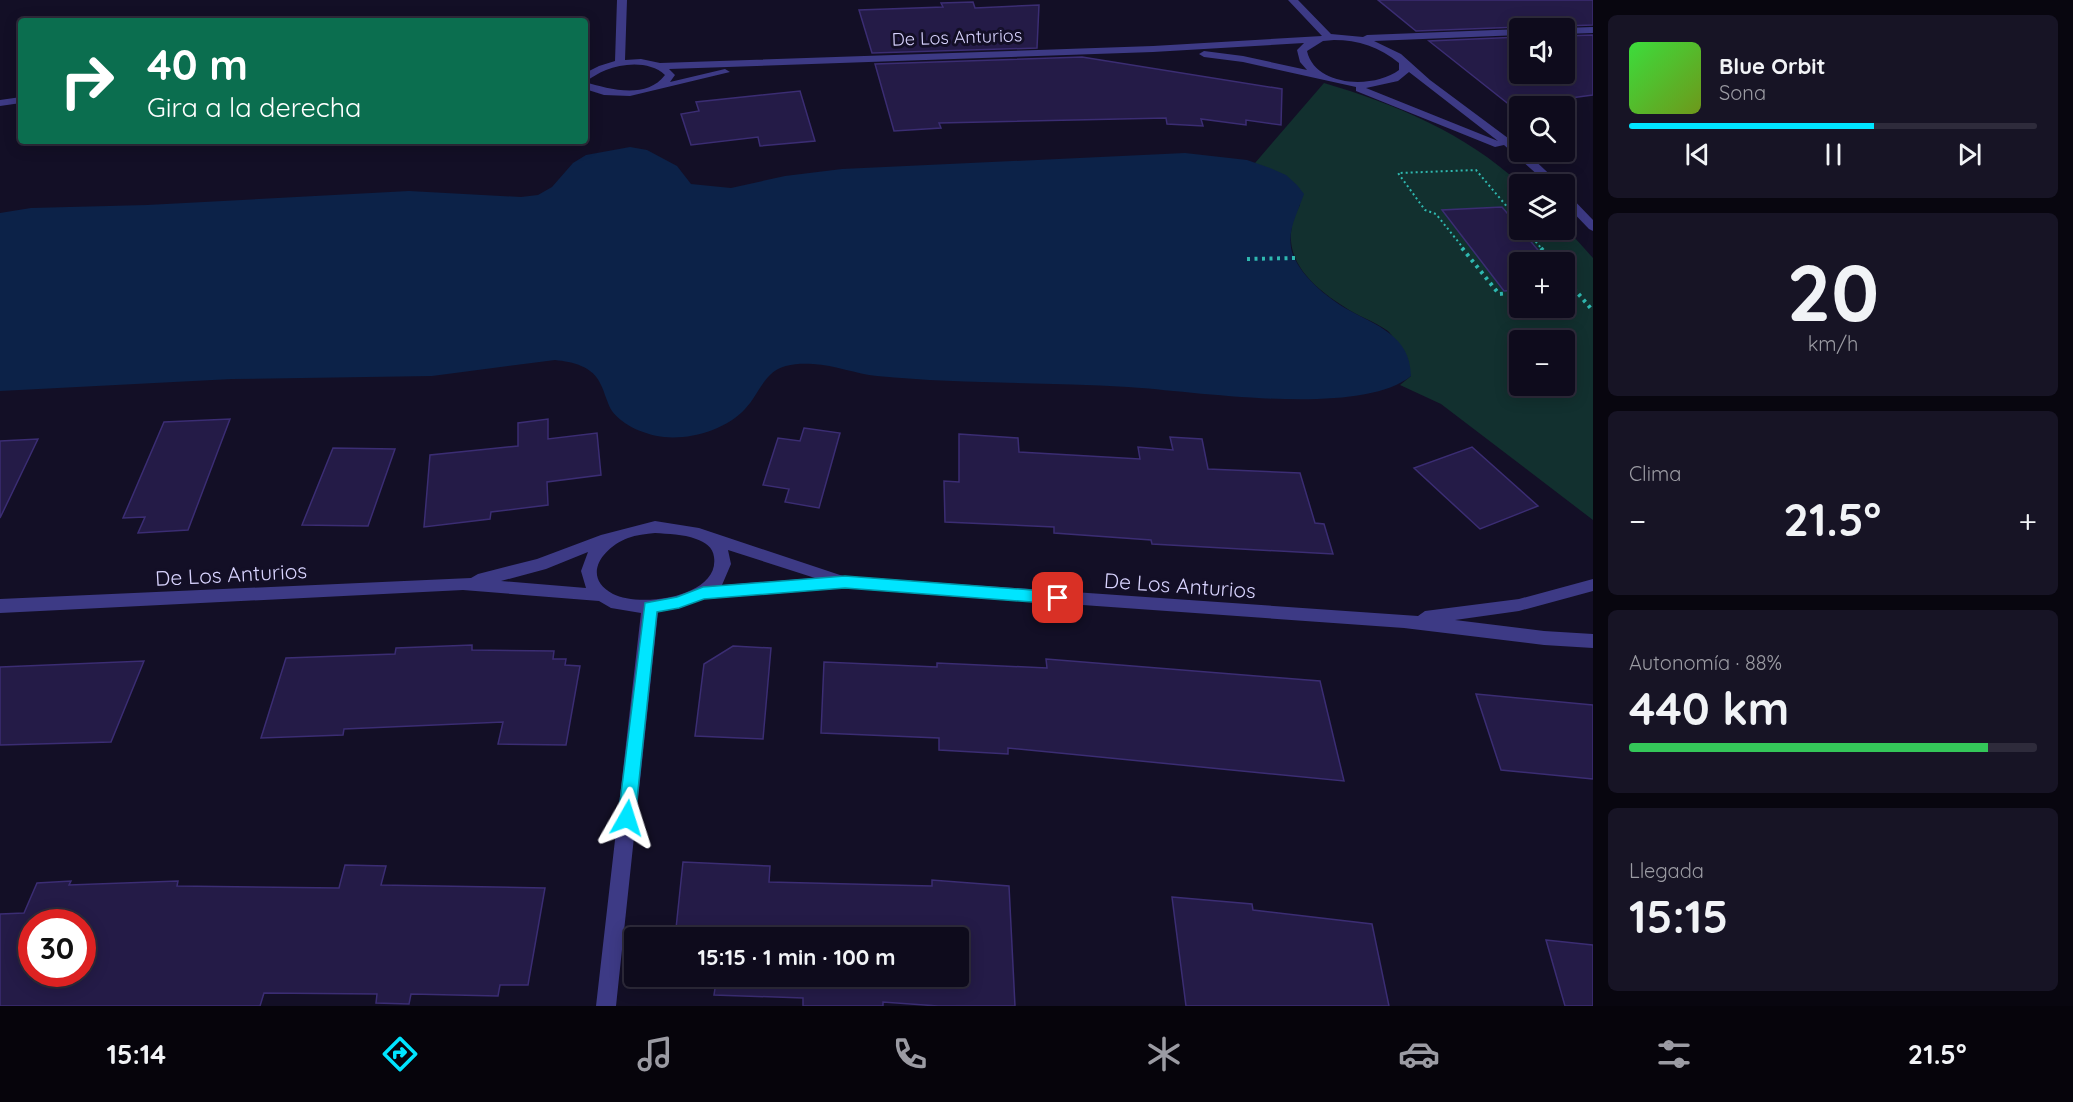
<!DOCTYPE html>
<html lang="es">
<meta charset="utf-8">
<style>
:root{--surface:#0e0b1c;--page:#171425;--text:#f1f3f6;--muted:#9b9ba3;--line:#2e2b3b;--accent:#00e5ff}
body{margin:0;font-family:Quicksand,sans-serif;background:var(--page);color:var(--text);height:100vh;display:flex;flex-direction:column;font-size:22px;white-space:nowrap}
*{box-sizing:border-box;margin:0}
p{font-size:20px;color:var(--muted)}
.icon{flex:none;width:33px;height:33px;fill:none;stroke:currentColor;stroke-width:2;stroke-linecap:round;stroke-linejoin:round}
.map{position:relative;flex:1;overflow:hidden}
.drawer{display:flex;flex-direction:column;gap:15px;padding:15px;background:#08060f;width:480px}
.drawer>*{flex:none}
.guide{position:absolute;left:18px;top:18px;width:570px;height:126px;border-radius:6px;box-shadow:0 3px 15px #0003,0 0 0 2px var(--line);background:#0b6e4f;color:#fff;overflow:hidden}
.fabs{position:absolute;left:1509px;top:18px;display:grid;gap:12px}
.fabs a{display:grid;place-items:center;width:66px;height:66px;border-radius:6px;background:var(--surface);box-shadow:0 3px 15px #0003,0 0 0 2px var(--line);font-size:30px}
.speed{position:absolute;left:18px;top:909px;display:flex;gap:12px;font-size:30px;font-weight:700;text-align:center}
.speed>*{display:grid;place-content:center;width:78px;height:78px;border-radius:50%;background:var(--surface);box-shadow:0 3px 15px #0003,0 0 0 2px var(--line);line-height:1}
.speed .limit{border:9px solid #d22;background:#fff;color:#111}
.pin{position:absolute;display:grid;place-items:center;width:51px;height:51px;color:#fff;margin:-26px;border-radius:12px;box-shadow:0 3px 9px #0006}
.me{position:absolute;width:66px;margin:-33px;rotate:6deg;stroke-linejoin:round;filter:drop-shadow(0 0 4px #0008)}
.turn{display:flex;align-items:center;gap:21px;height:126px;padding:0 30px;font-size:27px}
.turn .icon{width:78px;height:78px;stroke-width:2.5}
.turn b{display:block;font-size:42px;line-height:51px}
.big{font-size:45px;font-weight:700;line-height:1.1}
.drawer .card{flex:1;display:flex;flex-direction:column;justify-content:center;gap:9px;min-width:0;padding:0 21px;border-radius:9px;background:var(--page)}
.drawer .dial{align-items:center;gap:0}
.dial b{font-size:78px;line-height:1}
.song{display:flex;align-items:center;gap:18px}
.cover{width:72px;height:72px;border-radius:9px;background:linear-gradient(135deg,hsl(120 70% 55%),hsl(80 70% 35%))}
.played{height:6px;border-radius:3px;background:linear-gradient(90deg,var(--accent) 60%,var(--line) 60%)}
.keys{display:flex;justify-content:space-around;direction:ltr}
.heat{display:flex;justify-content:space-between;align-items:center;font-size:33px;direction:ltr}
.charge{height:9px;border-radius:4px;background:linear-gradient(90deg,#34c759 88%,var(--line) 0)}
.trip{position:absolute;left:624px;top:927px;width:345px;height:60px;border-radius:6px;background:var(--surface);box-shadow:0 3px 15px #0003,0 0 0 2px var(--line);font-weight:700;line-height:60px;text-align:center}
.tab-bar{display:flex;height:96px;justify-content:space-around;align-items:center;background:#06040b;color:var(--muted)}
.tab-bar .icon{width:42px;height:42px}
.tab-bar .on{color:var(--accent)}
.tab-bar b{font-size:27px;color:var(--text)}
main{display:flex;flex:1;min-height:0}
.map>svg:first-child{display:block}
</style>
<main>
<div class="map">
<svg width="1593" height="1006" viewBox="0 0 1593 1006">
<rect width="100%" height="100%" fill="#130f26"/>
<path fill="#12302f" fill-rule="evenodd" d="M1324 83C1393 103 1467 134 1520 184V230H1564L1565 227 1593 258V520L1441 404 1400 385 1411 376C1406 365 1396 338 1388 331 1374 321 1357 316 1343 306 1305 282 1275 250 1300 205L1255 163ZM1520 262H1564V308H1520ZM1520 340H1564V386H1520Z"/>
<path fill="#0c2248" d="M630 147 647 150 677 166 691 184 731 188 785 176 842 169 1185 153 1247 160 1270 168 1286 175 1297 185 1304 194C1298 212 1288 228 1291 247 1292 256 1298 265 1303 272 1314 286 1330 299 1345 308 1377 326 1410 335 1411 376 1359 418 1195 391 1128 387 1045 382 960 384 877 376 856 374 835 365 813 364 799 363 780 364 770 375 760 385 755 399 745 409 727 429 691 440 664 437 646 435 623 426 612 411 607 403 605 393 601 385 593 366 573 362 555 360L432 376 232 379 0 391V213L31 208 147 205 409 191 521 197 538 195 552 187 573 163 586 155Z"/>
<path fill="#241b47" stroke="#3b2d73" stroke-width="1.5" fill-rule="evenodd" d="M1378 0H1593V25L1563 26 1561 28 1520 27 1416 31Z
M973 2 975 8 1039 5 1037 48 872 53 859 10 943 7 941 3Z
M1593 35V95L1511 106 1429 41 1520 37V74H1564V36Z
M1082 57 1282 89 1281 125 1246 120V125L1201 119 1203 126 1167 124 1166 118 939 123 941 128 894 131 875 64Z
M800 91 815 141 760 146 758 137 691 145 681 114 699 111 696 102Z
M1502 207 1548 262H1520V290L1504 291 1442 210Z
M230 419 188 530 138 533 145 517 123 518 164 422Z
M548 419V439L597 433 601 475 547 482 548 505 491 512 490 519 424 527 430 455 518 446V423Z
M804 428 840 433 819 508 785 502 789 489 763 485 778 438 800 441Z
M959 434 1018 438 1019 452 1140 459 1138 447 1173 450 1170 437 1202 439 1208 469 1300 473 1315 523 1324 524 1333 554 1152 544 1151 540 1054 533V527L945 522 944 481 959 482Z
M38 439 0 518V441Z
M1472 447 1538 506 1480 529 1414 468Z
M333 448 395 449 368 526 302 525Z
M472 645V650L554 651 553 659H566L565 665 580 666 566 745 498 744 503 722 344 729 343 735 261 738 286 658 395 654 396 648Z
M733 646 771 648 763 739 695 736 704 664Z
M1046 659 1320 681 1344 781 1008 748V754L939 750V738L821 733 824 662 937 667V663L1047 668Z
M144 661 111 742 0 745V667Z
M1476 694 1593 705V779L1501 770Z
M683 862 770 866 769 882 932 886V880L1009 886 1015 1006H938L883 1002V1006H803V998L714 995 716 982 671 980V976H958V938H675Z
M345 865 386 866 381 885 545 888 528 985H500L498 996 411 994 409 1004 376 1003 377 994 264 993 260 1006H0V914L24 913 37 883 71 881 69 885 178 881 177 886 339 888ZM32 922H82V974H32Z
M1172 897 1252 904 1253 910 1372 924 1389 1006H1186Z
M1546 940 1593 945V1006H1565Z"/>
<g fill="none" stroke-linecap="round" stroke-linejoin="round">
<path stroke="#2fb8b0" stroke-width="2" stroke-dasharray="2 3" stroke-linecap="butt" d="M1526 230 1542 249
M1464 249 1436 214 1425 210 1398 173 1476 170 1520 222"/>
<path stroke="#2fb8b0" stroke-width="4" stroke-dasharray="3 4.5" stroke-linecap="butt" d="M1462 248 1499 294 1520 292
M1541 248 1553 262
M1247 259 1295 258
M1564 277 1593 311
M1564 290 1574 289"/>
<path fill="#3d3a85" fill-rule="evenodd" d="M617 0H627L625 60 641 59 660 63 1153 46 1322 36 1288 0H1298L1331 34 1363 37 1367 35 1520 29V35L1374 41 1401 54 1430 80 1520 147V152L1528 154 1560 184H1548L1504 145 1495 147 1356 91V87L1243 62 1204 57 1199 54 1204 51 1243 56 1307 70 1300 62 1297 50 1304 43 1153 52 669 69 675 75 670 82 725 69 730 72 630 96 604 95 585 89V82C609 89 646 100 665 75 650 61 624 63 606 70 598 73 592 78 585 81V73L599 66 615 61ZM1334 40C1358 40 1380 47 1399 63V70C1374 89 1315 87 1307 51L1323 41ZM1409 72 1498 141 1366 88 1398 81Z
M1593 27V33L1564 34 1563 28Z
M21 97V103L0 106V100Z
M1564 193 1568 194 1593 220V231L1589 229 1564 203Z
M655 521 699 528 843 576 1418 616 1425 611 1519 599 1593 579V591L1519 611 1455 620 1544 631 1593 634V648L1544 645 1404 628 845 588 703 599 680 608 658 612 616 1006H596L641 613 611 608 599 601 463 590 0 613V599L471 578 478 574 537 559 601 535ZM655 533C668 534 683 534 696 539 705 542 713 547 714 557 720 597 640 608 613 594 581 577 602 548 628 538 636 535 646 534 655 533ZM728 550 815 578 722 585 731 564ZM588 552 581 571 586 588 501 581 546 569Z"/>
</g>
<path fill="#00e5ff" stroke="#0095a6" stroke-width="1.5" d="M845 576 1058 592 1063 594 1065 598 1063 602 1058 604 845 588 704 599 679 608 657 612 635 818 633 824 627 826 621 824 618 818 645 603 677 597 703 587Z"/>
<g text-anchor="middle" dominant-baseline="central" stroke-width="6" stroke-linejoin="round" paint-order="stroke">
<g font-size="18" fill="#d9d4ff" stroke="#130f26">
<text transform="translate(957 37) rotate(-2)">De Los Anturios</text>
</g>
<g font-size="21" fill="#d9d4ff" stroke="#130f26">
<text transform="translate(231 574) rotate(-3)">De Los Anturios</text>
<text transform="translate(1180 585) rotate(4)">De Los Anturios</text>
</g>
</g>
</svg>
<div class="fabs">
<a><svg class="icon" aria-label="sound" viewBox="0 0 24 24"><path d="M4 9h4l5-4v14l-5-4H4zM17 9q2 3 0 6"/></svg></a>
<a><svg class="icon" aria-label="search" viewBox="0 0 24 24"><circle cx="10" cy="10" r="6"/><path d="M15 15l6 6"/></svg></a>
<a><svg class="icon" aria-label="layers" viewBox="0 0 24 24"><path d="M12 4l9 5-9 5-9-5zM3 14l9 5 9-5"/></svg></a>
<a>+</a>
<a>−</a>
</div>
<div class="speed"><div class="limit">30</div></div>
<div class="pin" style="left:1058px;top:598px;background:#d93025"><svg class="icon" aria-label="arrive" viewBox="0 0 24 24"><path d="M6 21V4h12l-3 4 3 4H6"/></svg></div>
<svg class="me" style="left:627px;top:818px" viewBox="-20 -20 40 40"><path d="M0-17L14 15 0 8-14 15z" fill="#00e5ff" stroke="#fff" stroke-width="4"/></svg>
<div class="trip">15:15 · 1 min · 100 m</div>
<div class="guide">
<div class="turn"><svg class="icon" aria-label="right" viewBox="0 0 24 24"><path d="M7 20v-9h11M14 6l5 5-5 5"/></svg><div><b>40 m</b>Gira a la derecha</div></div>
</div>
</div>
<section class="drawer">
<div class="card">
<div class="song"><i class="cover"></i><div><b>Blue Orbit</b><p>Sona</p></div></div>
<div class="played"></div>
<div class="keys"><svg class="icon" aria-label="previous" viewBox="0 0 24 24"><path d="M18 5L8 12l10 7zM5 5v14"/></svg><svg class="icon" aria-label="pause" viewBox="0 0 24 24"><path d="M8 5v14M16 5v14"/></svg><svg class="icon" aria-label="next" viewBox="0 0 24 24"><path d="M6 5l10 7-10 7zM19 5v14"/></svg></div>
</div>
<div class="card dial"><b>20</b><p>km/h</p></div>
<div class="card"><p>Clima</p>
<div class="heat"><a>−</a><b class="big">21.5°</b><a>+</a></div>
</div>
<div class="card"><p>Autonomía · 88%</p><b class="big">440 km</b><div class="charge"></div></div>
<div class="card"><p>Llegada</p><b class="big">15:15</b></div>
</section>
</main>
<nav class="tab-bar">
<b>15:14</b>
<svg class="icon on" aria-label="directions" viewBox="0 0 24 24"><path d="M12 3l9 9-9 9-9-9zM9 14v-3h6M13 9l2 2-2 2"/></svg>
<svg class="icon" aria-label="music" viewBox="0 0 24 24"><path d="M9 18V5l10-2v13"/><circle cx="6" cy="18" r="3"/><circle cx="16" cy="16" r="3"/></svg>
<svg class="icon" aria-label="phone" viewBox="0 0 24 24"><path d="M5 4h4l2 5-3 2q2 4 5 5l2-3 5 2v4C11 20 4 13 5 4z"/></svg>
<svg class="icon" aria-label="climate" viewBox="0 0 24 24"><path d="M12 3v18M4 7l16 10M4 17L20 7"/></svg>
<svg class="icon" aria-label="car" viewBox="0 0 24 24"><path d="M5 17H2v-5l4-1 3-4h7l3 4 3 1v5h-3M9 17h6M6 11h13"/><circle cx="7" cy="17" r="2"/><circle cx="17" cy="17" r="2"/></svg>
<svg class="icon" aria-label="filters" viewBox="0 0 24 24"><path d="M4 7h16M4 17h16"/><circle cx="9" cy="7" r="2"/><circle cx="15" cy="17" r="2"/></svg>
<b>21.5°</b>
</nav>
